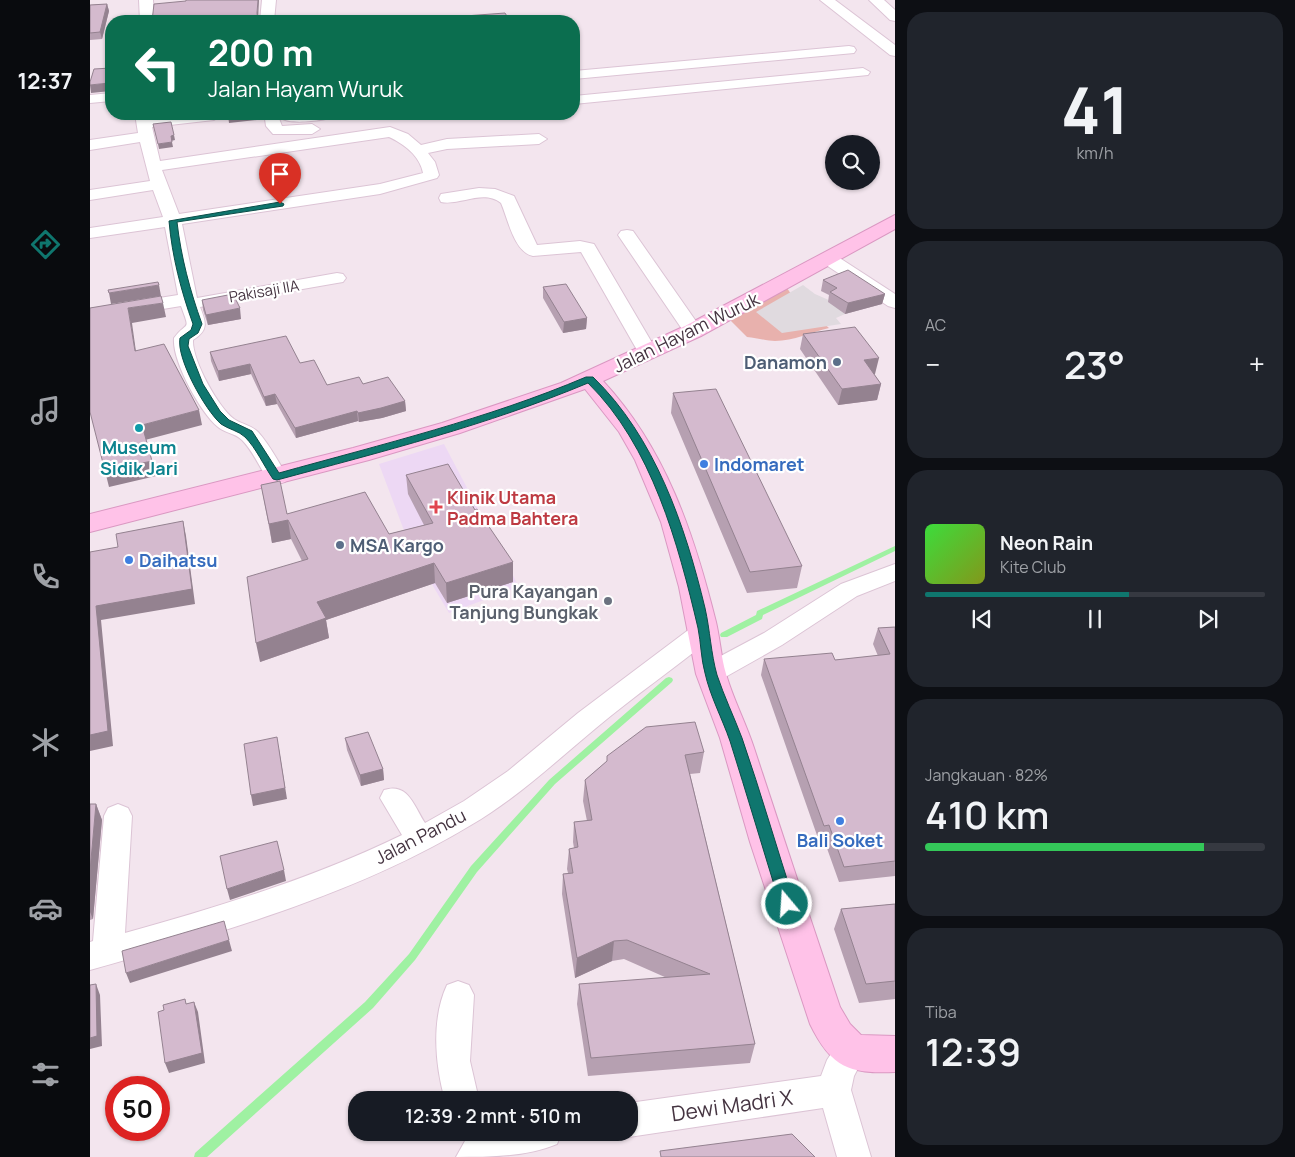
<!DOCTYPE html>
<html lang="id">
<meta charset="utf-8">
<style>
:root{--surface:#171b24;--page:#20242c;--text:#f1f3f6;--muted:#9ea1a6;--line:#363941;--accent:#0f766e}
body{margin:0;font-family:Manrope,sans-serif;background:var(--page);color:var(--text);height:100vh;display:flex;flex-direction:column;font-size:19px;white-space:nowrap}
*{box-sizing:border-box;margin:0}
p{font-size:16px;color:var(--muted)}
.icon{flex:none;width:28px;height:28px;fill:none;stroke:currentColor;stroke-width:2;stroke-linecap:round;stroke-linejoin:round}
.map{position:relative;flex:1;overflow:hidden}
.drawer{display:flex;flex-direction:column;gap:12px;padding:12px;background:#0d0f14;width:400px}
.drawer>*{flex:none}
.top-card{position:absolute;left:15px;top:15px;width:475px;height:105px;border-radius:20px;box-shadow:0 1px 4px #0004;background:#0b6e4f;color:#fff;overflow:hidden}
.fabs{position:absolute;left:735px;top:135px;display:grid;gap:10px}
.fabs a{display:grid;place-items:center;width:55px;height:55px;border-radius:50%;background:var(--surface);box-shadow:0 1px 4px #0004;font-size:25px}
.speed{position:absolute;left:15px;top:1076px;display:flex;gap:10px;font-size:25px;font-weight:700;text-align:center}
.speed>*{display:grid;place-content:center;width:65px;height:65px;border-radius:50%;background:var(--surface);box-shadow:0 1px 4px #0004;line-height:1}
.speed .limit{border:8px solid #d22;background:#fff;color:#111}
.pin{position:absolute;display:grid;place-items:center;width:42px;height:42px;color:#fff;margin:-51px -21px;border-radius:50% 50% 50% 0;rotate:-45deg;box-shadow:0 0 5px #0007}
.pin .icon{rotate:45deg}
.me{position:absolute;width:55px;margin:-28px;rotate:342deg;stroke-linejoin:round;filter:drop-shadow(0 0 4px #0008)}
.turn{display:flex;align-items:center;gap:18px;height:105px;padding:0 20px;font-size:22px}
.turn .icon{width:65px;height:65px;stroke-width:2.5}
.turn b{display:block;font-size:35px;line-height:42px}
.big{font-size:38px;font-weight:600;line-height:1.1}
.drawer .tile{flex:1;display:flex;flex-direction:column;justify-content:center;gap:8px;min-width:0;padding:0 18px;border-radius:20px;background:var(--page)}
.drawer .dial{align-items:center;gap:0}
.dial b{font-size:65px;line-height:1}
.song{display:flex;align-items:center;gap:15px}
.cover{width:60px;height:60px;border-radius:8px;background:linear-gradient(135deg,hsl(120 70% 55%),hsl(70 70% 35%))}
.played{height:5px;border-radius:2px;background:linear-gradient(90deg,var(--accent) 60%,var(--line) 60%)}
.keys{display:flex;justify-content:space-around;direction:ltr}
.heat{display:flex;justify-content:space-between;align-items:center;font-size:28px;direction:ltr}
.charge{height:8px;border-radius:4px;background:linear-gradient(90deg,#34c759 82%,var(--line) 0)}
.trip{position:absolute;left:258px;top:1091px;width:290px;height:50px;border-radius:20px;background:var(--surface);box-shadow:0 1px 4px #0004;font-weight:600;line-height:50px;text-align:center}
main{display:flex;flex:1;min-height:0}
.tab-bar{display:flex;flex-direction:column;width:90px;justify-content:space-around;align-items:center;background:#090b0e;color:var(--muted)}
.tab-bar .icon{width:35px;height:35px}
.tab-bar .selected{color:var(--accent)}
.tab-bar b{font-size:22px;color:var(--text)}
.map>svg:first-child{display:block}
</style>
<main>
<nav class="tab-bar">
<b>12:37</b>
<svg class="icon selected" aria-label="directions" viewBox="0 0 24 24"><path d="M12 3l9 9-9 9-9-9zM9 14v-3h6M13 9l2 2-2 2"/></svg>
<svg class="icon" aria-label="music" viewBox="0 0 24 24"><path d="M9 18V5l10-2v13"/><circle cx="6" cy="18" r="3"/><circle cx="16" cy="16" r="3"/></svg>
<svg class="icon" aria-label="phone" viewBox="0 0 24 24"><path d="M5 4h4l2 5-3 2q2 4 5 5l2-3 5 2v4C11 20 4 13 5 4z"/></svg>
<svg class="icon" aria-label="climate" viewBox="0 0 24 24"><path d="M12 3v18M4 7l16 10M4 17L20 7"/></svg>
<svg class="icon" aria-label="car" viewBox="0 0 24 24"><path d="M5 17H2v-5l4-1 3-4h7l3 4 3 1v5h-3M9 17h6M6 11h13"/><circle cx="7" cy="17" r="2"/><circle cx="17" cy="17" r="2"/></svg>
<svg class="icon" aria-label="filters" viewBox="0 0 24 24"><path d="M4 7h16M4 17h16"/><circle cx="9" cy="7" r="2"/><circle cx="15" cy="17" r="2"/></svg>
</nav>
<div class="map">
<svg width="805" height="1157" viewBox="0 0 805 1157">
<rect width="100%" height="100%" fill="#f3e5ee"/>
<path fill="#edd8f4" d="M354 444 429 587 359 613 321 549 289 464Z"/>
<path fill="#e8b1ad" d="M697 288 703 297 739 328C721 332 704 341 685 341 678 341 667 338 657 337L639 319Z"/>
<path fill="#e0dadf" d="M713 285 725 294 741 301 755 314 746 318 751 324 692 333 666 312Z"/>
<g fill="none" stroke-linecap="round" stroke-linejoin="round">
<path fill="#9ff1a2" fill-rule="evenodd" d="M805 546V551L673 615 672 619 637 637H631L630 635 631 633 666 615 667 611Z
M579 677 582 678 583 680 582 682 465 784 387 872 325 960 283 1008 117 1157H104L105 1153 275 1002 319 954 381 866 459 780 576 678Z"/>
<g stroke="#dcc4d5" stroke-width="2">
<path id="minor" d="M49 0H63L64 21H50Z
M172 0H186L184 21H170Z
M730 0H745L805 45V56L800 55Z
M779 0H794L805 10V21L800 20Z
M759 46 764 47 766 50 764 53 484 79V71Z
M773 68 780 72 778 75 484 104V96Z
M21 93V101L0 103V95Z
M45 114H59L61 118 98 114 132 115 124 120 62 127 70 161 300 127 318 134 331 145 357 139 449 134 457 139 449 144 357 149 338 153 345 162 349 175 347 178 290 194 92 224 107 298 247 273 253 274 256 278 253 282 247 283 110 307C116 322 119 330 103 340 102 360 128 407 144 419 151 424 161 425 168 432 180 445 188 462 198 477L195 482 187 484 179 482C170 468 163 451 152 440 145 433 135 433 128 427 110 412 82 361 84 338 97 320 101 333 91 306L0 321V309L88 295 75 227 0 238V228L73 217 63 190 0 200V190L60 181 50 142 0 150V140L48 133ZM299 137C314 144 330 156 333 173L290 184 89 214 72 170Z
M183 114 188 116 192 126 222 124 230 129 222 134H183L176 126 175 119Z
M199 114H246C240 121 198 125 192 118Z
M389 188 405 189 424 196 447 245 490 241 504 244 568 353 565 357H551L491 252 443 256C424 252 418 219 411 203 393 189 370 206 351 202L349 198 351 194Z
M537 230 543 231 610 327 613 331 610 335H596L528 235 531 231Z
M739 254 745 255 805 294V308L798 306 733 263 730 259 733 255Z
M805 564V581L767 596 692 645 630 680 621 683 612 680 608 673 612 666 674 633 751 584Z
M614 622 623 625 626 631 623 637C585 668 544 696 506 728 465 762 427 798 381 825 265 895 129 933 0 970V942L3 941 14 816 18 808 28 804 38 808 42 816 35 933C128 907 224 878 312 835L290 798 294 790C318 782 324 806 335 823L374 801 418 771 488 713 605 625Z
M368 981 379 985 384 995 380 1061 389 1100H355C345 1065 341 1019 357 985Z
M761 1036 772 1040 777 1051 764 1076 761 1090 781 1157H747L733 1108 539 1137 529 1132H539V1103L731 1076 737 1060 750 1040Z
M380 1132H472L467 1144C436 1157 399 1157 366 1157Z"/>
</g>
<g stroke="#da98c2" stroke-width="2">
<path id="secondary" d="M805 215V229L611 336 513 381C576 449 604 534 626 622 630 639 631 657 636 674 643 699 656 723 664 748 692 834 721 921 750 1007L760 1024 771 1035 805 1036V1072C758 1074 741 1067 720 1024L660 842 630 738 606 674 589 587 571 522 545 460 529 432 495 389 370 433 279 460 0 532V514L263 448 352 423 471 383 595 326Z"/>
</g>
<use href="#minor" fill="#fff" fill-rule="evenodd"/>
<use href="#secondary" fill="#ffc2e8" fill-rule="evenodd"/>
</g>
<path fill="#b6a0b1" d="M17 4 19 11 12 39 0 40V5Z
M733 280 795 294 792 304 755 314 738 302 739 295 731 291Z
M453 287 497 318 496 329 473 333 453 298Z
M112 300 151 319 118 325 113 310Z
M713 334 785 374H784L791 384 787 400 748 405 710 349Z
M120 352 210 363 237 385 273 384 315 401 316 411 292 418 269 422 268 421 206 438 187 404 176 406 161 374 129 381 121 361Z
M583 393 712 566 707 588 657 593 581 413Z
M316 475 423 582 357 603 345 583 236 620 239 638 170 662 212 561 201 539 182 543 171 485 197 514 299 534 334 525 318 494Z
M805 627V876L749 882 734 840 729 841 671 675 674 659 745 660 788 656 783 644 788 628Z
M255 738 293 769 294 780 271 786 257 750Z
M614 752 610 773 600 774 665 1044 660 1063 498 1076 487 1004 489 984 577 978 534 959 522 961 485 978 472 894 473 874 478 873 477 869 479 849 484 848 483 842 484 822 497 821 493 801 495 780 517 761Z
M0 804H6L12 820 3 919 0 920Z
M805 904V999L769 1003 744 929 751 909Z"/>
<path fill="#948290" d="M168 0H169L168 21 167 13Z
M17 4 19 11 12 39 10 32Z
M19 83 21 91 1 93 0 85Z
M62 114H79L62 116Z
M146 114H166L167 120 139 123 138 115Z
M84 135 85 140 81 141V136Z
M82 142 83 147 69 149 68 144Z
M69 285 71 296 21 304 19 293Z
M795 294 792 304 755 314 758 303Z
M73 303 76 317 42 323 48 366 45 351 38 308Z
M150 308 151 319 118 325 116 315Z
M497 318 496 329 473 333 474 322Z
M789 358 785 374 770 376 774 360Z
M160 364 161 374 129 381 128 371Z
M791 384 787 400 748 405 752 389Z
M185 394 187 404 176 406 174 397Z
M315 401 316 411 292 418 269 422 268 413Z
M109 410 112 425 55 440 52 425Z
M267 411 268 421 206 438 205 428Z
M62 461 66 476 19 487 15 471Z
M198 520 201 539 182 543 179 524Z
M93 521 96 536 105 604 11 620 23 746 0 751V735L6 606Z
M423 562V582L357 603 356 583Z
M344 563 345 583 236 620 239 638 170 662 166 643 227 602Z
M189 749 197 799 163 806 161 795Z
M293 769 294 780 271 786 270 775Z
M6 804 12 820 3 919 0 912V871Z
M194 870 196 881 140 900 137 889Z
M139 940 142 951 40 983 36 973Z
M524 941 522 961 485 978 487 958Z
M6 984 10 995 12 1046 0 1049V1038Z
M104 1002 108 1012 115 1063 79 1073 75 1063Z"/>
<path fill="#d4bace" stroke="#948290" d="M96 0H168L167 13 168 21H62L64 4 96 1Z
M17 4 10 32 0 33V5Z
M415 13 420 21H377L375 16Z
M21 68V87L19 83 0 85V82L4 69Z
M81 122 84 135 81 136 82 142 68 144 63 124Z
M758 270 795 294 758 303 740 292 747 288 733 280Z
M68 282 69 285 19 293 18 290Z
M476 284 497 318 474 322 453 287Z
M143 294 150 308 116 315 112 300Z
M71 296 73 303 38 308 45 351 74 344 109 410 52 425 62 461 15 471 0 412V308Z
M765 327 789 358 774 360 791 384 752 389 713 334Z
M196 336 210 363 224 360 237 385 269 377 273 384 298 377 315 401 291 408 268 413 267 411 205 428 185 394 174 397 160 364 128 371 120 352Z
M626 389 712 566 660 572 583 393Z
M358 464 385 510 387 509 423 562 356 583 344 563 227 602 236 618 166 643 157 577 218 559 198 520 179 524 171 485 190 481 197 514 275 492 299 534 343 523 316 475Z
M93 521 102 589 6 606 18 731 0 735V552L28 547 26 534Z
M805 627V861L754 867 739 825 734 826 674 659 742 653 745 660 800 654 788 628Z
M605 722 614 752 595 755 665 1044 501 1058 489 984 620 974 537 940 524 941 487 958 473 874 483 873 479 849 488 847 484 822 502 820 495 780 517 761V756L556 727Z
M278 732 293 769 270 775 255 738Z
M187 737 195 788 161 795 154 744Z
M0 804H6L0 871Z
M187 841 194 870 137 889 130 856Z
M805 904V981L776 984 751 909Z
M134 921 139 940 36 973 32 951Z
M6 984 7 1036 0 1038V985Z
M95 999 96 1004 104 1002 112 1053 75 1063 68 1012 74 1010 73 1005Z
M702 1134 725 1157H571L570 1151Z"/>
<path fill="#0f766e" stroke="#0a4d48" d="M190 202 194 204 193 206 87 222C91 257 100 291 112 324L108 333 99 339 98 346 113 384 130 411 139 420 162 431 189 473C293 444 397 419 496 377H503C565 437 595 525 615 608 620 630 621 654 627 675 634 696 644 717 652 738 671 793 687 849 705 904L702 908 697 910 692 908 690 904C673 849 657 795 640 741 632 718 620 696 615 673 611 659 611 643 608 628 588 543 562 446 498 383 398 425 291 452 187 480L183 479C174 466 166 448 155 437 149 431 138 429 131 424 115 410 86 358 90 338L101 330 103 324C91 291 82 256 79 221Z"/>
<g fill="#5c6f8a" stroke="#fff" stroke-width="2">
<circle cx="747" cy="362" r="5"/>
<circle cx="250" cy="545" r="5"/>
</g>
<circle fill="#0f9aa8" stroke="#fff" stroke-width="2" cx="49" cy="428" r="5"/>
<g fill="#3f7fe0" stroke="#fff" stroke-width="2">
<circle cx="614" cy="464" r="5"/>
<circle cx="39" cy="560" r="5"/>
<circle cx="750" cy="821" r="5"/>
</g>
<path fill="#e0444e" stroke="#fff" stroke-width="2" d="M343.5 499.5h5v5h5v5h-5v5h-5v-5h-5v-5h5z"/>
<circle fill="#6b7280" stroke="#fff" stroke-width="2" cx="518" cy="601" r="5"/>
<g text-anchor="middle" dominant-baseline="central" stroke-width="4.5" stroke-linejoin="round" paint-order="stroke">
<g font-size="15" fill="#453441" stroke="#fff">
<text transform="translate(174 291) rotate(-10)">Pakisaji IIA</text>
</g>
<g font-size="18" fill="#453441" stroke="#fff">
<text transform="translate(596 332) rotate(-26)">Jalan Hayam Wuruk</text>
<text transform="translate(330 836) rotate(-27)">Jalan Pandu</text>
</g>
<g font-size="18" font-weight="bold" fill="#4e5e75" stroke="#fff" text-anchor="end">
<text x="737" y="362">Danamon</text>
<text x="260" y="545" text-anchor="start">MSA Kargo</text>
</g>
<g font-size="18" font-weight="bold" fill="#0d838f" stroke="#fff">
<text x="49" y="447">Museum<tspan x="49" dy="21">Sidik Jari</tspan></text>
</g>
<g font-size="18" font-weight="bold" fill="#366cbe" stroke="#fff" text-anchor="start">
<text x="624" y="464">Indomaret</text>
<text x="49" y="560">Daihatsu</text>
<text x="750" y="840" text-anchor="middle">Bali Soket</text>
</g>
<g font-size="18" font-weight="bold" fill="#be3a42" stroke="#fff" text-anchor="start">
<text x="357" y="497">Klinik Utama<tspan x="357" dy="21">Padma Bahtera</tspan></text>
</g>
<g font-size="18" font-weight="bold" fill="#5b616d" stroke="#fff" text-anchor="end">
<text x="508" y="591">Pura Kayangan<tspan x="508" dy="21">Tanjung Bungkak</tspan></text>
</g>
<g font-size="21" fill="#453441" stroke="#fff">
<text transform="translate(642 1105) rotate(-8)">Dewi Madri X</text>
</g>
</g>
</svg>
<div class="fabs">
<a><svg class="icon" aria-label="search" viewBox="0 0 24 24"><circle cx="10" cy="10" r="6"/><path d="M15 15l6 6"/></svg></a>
</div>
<div class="speed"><div class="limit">50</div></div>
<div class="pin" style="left:190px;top:204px;background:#d93025"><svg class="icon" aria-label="arrive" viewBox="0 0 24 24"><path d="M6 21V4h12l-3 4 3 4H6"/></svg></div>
<svg class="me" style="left:697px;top:904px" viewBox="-20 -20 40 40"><circle r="17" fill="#0f766e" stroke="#fff" stroke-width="3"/><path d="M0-11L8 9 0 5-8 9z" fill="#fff"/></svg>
<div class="trip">12:39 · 2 mnt · 510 m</div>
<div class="top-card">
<div class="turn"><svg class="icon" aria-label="left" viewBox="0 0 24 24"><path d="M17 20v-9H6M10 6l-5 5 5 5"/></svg><div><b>200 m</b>Jalan Hayam Wuruk</div></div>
</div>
</div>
<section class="drawer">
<div class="tile dial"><b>41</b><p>km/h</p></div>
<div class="tile"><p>AC</p>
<div class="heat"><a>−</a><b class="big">23°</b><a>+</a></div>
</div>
<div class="tile">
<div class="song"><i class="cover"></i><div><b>Neon Rain</b><p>Kite Club</p></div></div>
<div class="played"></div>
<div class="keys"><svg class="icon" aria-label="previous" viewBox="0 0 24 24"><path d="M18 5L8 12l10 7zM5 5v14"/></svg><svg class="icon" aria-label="pause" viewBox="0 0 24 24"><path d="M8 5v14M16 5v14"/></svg><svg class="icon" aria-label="next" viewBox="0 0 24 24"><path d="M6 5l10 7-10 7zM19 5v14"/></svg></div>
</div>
<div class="tile"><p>Jangkauan · 82%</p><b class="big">410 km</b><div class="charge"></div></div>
<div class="tile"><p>Tiba</p><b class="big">12:39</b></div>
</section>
</main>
